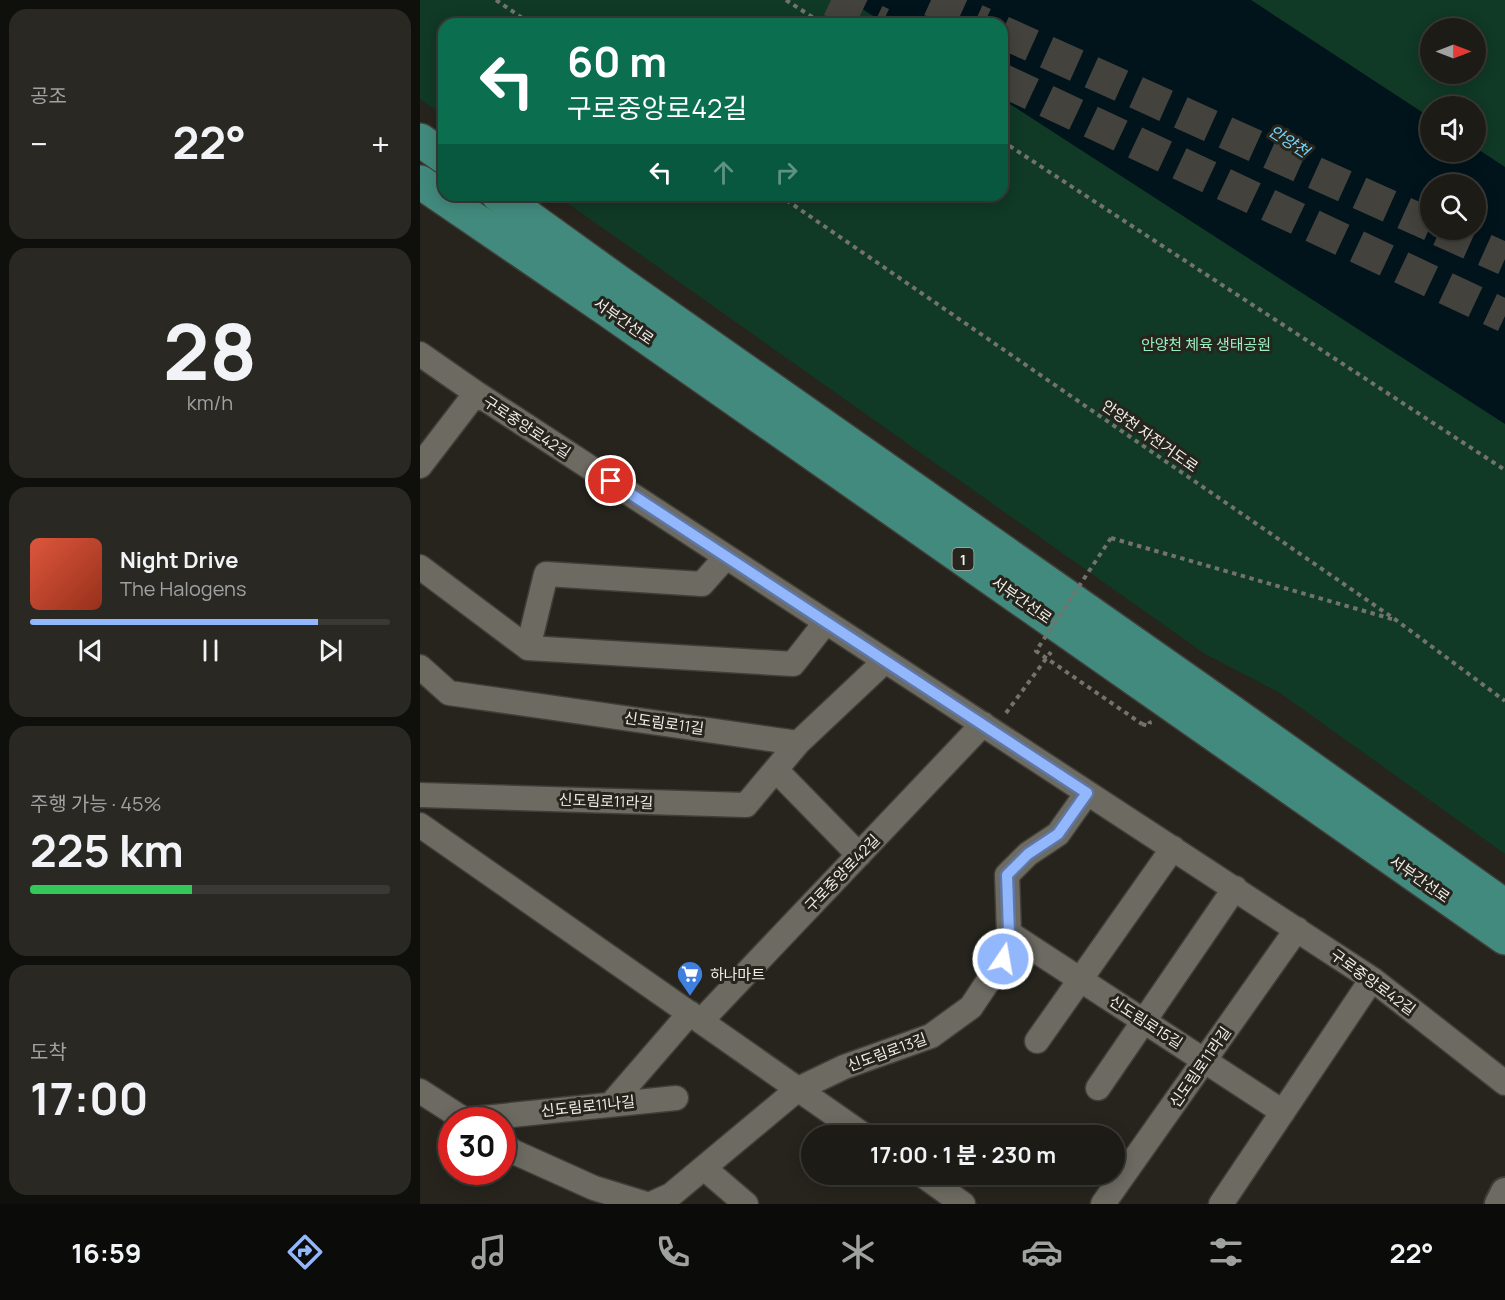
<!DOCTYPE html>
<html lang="ko">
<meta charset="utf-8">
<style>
:root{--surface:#1c1b16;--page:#292823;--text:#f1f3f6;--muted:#a0a1a1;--line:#3a3935;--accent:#92b7fd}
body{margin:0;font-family:Manrope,"Noto Sans KR",sans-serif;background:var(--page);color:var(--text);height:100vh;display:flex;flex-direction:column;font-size:22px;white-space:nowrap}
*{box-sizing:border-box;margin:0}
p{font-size:20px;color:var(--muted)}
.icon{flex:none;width:33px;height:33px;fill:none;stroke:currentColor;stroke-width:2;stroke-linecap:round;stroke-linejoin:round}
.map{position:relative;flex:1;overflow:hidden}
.panel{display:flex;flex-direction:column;gap:9px;padding:9px;background:#0f0f0c;width:420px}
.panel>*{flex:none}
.hud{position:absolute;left:18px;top:18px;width:570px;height:183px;border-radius:18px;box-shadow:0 3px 15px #0003,0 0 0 2px var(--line);background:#0b6e4f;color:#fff;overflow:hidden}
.needle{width:39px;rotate:90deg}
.buttons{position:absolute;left:1000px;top:18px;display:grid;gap:12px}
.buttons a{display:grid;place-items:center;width:66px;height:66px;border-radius:50%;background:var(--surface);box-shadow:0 3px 15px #0003,0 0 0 2px var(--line);font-size:30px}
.speed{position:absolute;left:18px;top:1107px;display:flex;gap:12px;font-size:30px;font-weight:700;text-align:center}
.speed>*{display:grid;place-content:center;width:78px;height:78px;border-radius:50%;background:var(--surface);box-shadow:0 3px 15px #0003,0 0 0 2px var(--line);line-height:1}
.speed .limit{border:9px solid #d22;background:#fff;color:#111}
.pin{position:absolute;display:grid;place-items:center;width:51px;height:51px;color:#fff;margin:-26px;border:3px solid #fff;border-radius:50%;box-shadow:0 2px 6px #0007}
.me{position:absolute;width:66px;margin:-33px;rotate:12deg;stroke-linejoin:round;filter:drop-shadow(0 0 4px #0008)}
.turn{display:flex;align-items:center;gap:21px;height:126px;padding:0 30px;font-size:27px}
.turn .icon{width:78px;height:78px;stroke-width:2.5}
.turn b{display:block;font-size:42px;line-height:51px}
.lanes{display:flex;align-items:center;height:57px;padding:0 30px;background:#0003;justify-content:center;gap:30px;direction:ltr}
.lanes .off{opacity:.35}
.big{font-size:45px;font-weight:700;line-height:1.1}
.panel .tile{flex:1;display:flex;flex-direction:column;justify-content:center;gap:9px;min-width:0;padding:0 21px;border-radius:18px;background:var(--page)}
.panel .dial{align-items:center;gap:0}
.dial b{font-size:78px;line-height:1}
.song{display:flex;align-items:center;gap:18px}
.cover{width:72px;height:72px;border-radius:9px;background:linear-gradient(135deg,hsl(10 70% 55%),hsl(10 70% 35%))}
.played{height:6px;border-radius:3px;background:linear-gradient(90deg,var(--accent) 80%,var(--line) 80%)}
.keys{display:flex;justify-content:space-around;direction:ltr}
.heat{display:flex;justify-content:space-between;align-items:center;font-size:33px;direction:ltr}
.charge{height:9px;border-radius:4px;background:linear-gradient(90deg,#34c759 45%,var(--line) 0)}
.trip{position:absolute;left:381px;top:1125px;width:324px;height:60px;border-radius:30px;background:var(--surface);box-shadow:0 3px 15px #0003,0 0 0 2px var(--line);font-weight:700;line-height:60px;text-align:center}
.menu{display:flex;height:96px;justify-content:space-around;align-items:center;background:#0b0b09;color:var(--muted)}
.menu .icon{width:42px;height:42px}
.menu .on{color:var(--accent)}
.menu b{font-size:27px;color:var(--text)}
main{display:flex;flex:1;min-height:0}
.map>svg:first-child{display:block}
</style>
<main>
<section class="panel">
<div class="tile"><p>공조</p>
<div class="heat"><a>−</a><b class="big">22°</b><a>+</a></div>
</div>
<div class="tile dial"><b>28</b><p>km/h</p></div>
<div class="tile">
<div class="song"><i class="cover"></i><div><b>Night Drive</b><p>The Halogens</p></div></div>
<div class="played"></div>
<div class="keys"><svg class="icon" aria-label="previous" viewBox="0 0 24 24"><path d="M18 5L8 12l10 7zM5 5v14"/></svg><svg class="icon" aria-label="pause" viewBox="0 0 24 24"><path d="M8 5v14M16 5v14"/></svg><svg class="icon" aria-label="next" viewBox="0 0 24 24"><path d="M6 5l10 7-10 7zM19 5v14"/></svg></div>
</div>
<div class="tile"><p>주행 가능 · 45%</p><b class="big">225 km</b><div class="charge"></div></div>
<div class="tile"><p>도착</p><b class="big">17:00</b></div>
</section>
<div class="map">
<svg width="1085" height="1204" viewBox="0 0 1085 1204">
<rect width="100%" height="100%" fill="#26241d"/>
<path fill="#103926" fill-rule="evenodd" d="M0 0H1085V854L860 693 785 654 136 195H582V24H24V116L0 99ZM1011 28H1056V74H1011ZM1011 106H1056V152H1011ZM1011 184H1056V230H1011Z"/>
<path fill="#01141b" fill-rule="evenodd" d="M428 0H831L1011 118V152H1056V148L1085 167V424L582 99V24H466ZM1011 184H1056V230H1011Z"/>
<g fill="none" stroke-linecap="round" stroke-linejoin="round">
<path stroke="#44423c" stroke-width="33" stroke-dasharray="33 16" stroke-linecap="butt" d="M411 0 462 24
M511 0 564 24
M582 32 1011 225
M582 80 1085 316
M1020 230 1085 259"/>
<g stroke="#403e39" stroke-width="27">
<path id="minor" d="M0 354 56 393 952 979 1085 1083
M0 466 56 393
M0 567 108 648 373 664 406 622
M108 648 126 574 282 584 306 557
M0 667 29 693 378 743 465 661
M356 770 439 855
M0 795 326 805 378 743
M0 825 445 1136
M589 933 863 1112
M281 1021 563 724
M617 1041 753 848
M678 1088 815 888
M0 1091 45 1120
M192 1103 270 1013
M44 1120 256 1098
M82 1144 94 1152 174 1188 226 1204
M284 1168 326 1204
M501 1174 543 1204
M231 1204 251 1195 378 1089 424 1067 511 1036 551 1007 583 959 589 933 587 875 608 854 638 834 667 793
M683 1204 877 929
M801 1204 952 979"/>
</g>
<g stroke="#403e39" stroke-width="32">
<path id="tertiary" d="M1079 1204 1085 1192"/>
</g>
<g stroke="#403e39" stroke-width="36">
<path id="primary" d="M0 140 24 157
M0 182 186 309 1085 938
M78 195 203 285 812 712 1085 906"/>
</g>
<path stroke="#74726c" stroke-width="4" stroke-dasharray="4.5 4.5" stroke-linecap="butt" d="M76 0 111 24
M366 0 403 24
M582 141 1085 470
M359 195 976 620 1085 701
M691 538 972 619
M586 713 631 652
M722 724 728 726 730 723 729 721"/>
<use href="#minor" stroke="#6c6a61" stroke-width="24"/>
<use href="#tertiary" stroke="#6c6a61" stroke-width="28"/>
<use href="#primary" stroke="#428a7d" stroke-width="33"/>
<path stroke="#74726c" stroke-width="4" stroke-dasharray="4.5 4.5" stroke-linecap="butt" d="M691 538 616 651 722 724"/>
</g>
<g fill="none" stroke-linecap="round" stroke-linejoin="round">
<g stroke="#5f77a4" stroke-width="15">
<path id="route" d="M191 481 667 793 638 834 608 854 587 875 589 933 583 959"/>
</g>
<use href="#route" stroke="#92b7fd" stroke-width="10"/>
</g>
<defs>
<g id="supermarket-pin" transform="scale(1.35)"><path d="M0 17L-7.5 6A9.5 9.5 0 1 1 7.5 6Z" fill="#3f7fe0" stroke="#26241d"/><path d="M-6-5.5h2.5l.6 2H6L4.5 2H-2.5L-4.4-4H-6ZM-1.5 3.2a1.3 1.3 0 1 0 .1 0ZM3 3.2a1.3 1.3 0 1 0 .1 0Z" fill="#fff"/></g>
</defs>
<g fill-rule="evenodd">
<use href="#supermarket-pin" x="270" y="974"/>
</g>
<g text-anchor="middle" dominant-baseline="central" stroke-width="6" stroke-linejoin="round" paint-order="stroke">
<rect fill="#26241d" stroke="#b3b1ac" stroke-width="1.5" x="532.5" y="548" width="21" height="22" rx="4.5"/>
<g font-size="14" font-weight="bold" fill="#f0eee9">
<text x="543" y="559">1</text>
</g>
<g font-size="15" fill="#f0eee9" stroke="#26241d">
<text transform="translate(204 321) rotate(35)">서부간선로</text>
<text transform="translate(107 427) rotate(33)">구로중앙로42길</text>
<text transform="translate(730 436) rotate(35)">안양천 자전거도로</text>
<text transform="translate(602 600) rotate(35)">서부간선로</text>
<text transform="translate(244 723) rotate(8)">신도림로11길</text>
<text transform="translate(186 801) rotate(2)">신도림로11라길</text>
<text transform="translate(422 873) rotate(-46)">구로중앙로42길</text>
<text transform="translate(1000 879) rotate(35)">서부간선로</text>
<text transform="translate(953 982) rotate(36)">구로중앙로42길</text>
<text transform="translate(726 1022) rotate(33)">신도림로15길</text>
<text transform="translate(467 1052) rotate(-20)">신도림로13길</text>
<text transform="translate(780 1067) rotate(-55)">신도림로11라길</text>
<text transform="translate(168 1106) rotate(-6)">신도림로11나길</text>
</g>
<g font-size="15" fill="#98efc1" stroke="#26241d">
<text x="786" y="344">안양천 체육 생태공원</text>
</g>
<g font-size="15" fill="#f0eee9" stroke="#26241d" text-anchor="start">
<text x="290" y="974">하나마트</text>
</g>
<g font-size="16" font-style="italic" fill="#73d7fc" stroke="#26241d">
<text transform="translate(869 141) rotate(33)">안양천</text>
</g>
</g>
</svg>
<div class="buttons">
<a><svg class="needle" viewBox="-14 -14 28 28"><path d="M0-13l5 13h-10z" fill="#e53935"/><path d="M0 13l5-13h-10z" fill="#a0a1a1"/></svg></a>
<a><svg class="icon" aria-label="sound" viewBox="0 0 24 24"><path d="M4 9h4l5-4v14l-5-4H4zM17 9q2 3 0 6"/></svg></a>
<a><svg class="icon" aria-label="search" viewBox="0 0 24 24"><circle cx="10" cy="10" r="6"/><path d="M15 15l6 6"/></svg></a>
</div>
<div class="speed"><div class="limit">30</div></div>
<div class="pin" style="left:191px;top:481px;background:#d93025"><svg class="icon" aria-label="arrive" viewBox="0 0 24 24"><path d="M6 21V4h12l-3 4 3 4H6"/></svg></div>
<svg class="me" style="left:583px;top:959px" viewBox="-20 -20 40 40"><circle r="17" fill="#92b7fd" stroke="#fff" stroke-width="3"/><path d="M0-11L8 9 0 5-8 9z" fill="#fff"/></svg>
<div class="trip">17:00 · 1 분 · 230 m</div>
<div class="hud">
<div class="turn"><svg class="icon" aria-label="left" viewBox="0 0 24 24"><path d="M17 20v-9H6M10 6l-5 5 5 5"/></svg><div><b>60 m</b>구로중앙로42길</div></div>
<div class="lanes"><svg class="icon" aria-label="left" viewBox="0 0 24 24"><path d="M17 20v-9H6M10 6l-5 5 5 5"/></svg><svg class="icon off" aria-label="ahead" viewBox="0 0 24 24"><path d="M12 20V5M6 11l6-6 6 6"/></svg><svg class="icon off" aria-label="right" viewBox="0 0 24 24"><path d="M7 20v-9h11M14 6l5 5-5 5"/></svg></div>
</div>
</div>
</main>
<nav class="menu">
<b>16:59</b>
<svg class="icon on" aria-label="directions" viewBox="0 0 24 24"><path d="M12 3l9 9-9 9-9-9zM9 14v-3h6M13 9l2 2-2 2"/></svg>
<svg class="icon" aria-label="music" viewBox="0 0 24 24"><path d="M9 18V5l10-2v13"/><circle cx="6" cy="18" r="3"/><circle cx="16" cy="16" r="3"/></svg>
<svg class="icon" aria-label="phone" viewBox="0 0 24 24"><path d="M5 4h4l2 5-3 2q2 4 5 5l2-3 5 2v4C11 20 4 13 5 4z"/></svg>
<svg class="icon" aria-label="climate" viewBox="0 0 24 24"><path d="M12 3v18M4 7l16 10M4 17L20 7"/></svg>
<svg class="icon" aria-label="car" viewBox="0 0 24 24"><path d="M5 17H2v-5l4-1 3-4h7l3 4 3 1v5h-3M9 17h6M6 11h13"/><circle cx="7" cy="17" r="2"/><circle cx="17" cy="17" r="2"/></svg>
<svg class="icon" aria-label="filters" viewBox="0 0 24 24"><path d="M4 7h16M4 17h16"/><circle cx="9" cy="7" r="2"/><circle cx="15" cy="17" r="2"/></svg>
<b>22°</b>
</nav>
